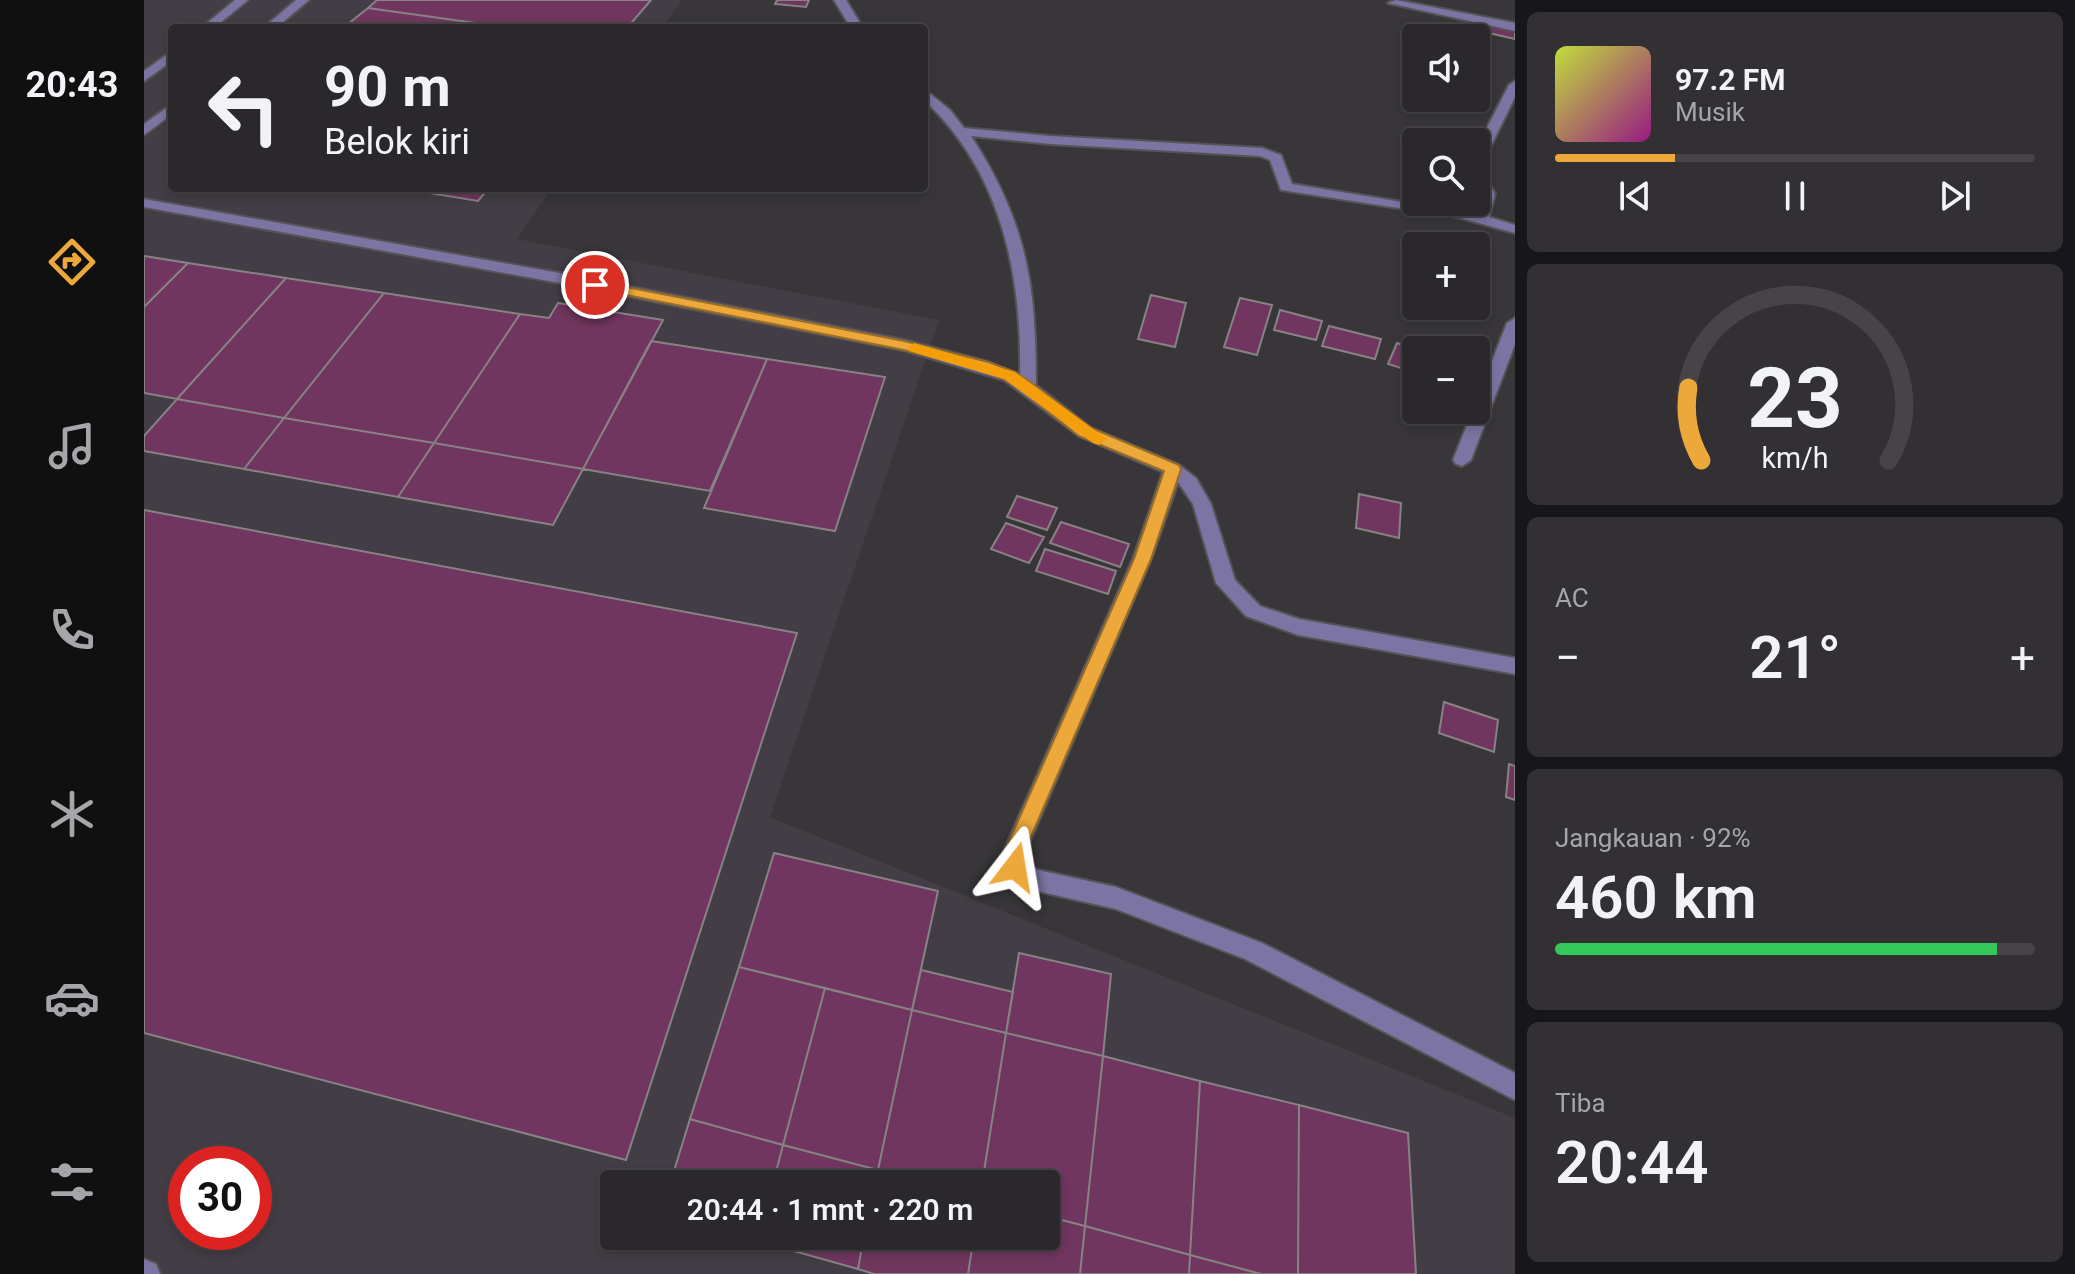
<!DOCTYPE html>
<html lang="id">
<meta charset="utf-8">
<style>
:root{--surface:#2a282b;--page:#323033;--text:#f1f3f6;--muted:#a5a6a9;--line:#464447;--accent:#eda83b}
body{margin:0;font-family:Roboto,sans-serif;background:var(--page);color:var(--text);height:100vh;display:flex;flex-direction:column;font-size:30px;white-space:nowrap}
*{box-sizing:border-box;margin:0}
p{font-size:26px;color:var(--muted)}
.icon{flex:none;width:44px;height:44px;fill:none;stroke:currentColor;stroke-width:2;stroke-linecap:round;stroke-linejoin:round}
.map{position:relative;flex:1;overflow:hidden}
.sheet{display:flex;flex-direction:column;gap:12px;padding:12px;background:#171618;width:560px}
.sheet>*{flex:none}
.top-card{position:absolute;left:24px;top:24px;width:760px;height:168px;border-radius:8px;box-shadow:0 4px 12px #0003,0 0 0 2px var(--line);background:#2a282b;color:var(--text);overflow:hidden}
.controls{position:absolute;left:1258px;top:24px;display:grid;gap:16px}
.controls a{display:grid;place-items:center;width:88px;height:88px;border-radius:8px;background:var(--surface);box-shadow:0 4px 12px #0003,0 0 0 2px var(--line);font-size:40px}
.speed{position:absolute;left:24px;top:1146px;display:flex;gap:16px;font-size:40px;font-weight:700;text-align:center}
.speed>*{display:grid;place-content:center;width:104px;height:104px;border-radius:50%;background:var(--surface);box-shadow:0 4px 12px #0003,0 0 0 2px var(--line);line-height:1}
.speed .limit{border:12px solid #d22;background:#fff;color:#111}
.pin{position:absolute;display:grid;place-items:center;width:68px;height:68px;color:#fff;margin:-34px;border:4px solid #fff;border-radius:50%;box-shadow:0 2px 8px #0007}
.me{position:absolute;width:88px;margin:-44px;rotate:14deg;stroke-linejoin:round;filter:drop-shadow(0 0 6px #0008)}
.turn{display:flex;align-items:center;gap:28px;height:168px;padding:0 24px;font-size:36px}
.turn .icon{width:104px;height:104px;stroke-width:2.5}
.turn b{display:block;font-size:56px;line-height:68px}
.big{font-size:60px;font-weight:600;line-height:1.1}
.sheet .tile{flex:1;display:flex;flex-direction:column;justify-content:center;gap:12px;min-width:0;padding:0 28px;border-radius:12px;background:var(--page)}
.sheet .dial{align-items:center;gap:0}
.dial svg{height:208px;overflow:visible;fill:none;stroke:var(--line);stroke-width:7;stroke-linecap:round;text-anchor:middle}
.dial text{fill:var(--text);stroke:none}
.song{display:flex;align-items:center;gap:24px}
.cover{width:96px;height:96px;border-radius:12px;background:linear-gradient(135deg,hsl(70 70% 55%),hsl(310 70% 35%))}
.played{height:8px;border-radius:4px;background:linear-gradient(90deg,var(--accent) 25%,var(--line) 25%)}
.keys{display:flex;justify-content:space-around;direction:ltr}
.heat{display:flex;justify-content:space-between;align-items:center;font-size:44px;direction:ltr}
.charge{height:12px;border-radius:6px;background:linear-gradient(90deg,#34c759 92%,var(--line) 0)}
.trip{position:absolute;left:456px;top:1170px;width:460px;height:80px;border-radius:8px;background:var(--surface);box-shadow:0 4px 12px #0003,0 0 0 2px var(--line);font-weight:600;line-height:80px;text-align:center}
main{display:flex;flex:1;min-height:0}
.tabs{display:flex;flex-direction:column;width:144px;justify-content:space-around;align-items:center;background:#111011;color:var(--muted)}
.tabs .icon{width:56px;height:56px}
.tabs .on{color:var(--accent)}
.tabs b{font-size:36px;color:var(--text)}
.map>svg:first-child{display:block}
</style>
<main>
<nav class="tabs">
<b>20:43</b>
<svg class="icon on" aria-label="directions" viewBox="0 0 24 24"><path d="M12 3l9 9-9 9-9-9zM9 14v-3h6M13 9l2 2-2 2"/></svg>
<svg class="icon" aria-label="music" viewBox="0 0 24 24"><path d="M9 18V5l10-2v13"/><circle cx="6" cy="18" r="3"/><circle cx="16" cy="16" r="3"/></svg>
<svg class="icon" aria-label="phone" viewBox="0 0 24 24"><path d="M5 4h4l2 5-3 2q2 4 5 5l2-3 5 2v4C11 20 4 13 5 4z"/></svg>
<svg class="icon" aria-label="climate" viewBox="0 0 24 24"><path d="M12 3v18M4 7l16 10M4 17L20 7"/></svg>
<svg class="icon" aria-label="car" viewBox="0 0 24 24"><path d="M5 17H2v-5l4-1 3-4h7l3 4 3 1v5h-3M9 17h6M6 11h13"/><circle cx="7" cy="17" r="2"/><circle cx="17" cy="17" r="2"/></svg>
<svg class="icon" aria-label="filters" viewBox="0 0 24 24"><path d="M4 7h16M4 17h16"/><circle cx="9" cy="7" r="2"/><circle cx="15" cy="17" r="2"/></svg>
</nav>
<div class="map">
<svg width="1371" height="1274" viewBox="0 0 1371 1274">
<rect width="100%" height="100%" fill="#383639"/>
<path fill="#433d45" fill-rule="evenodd" d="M0 0H538L518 28H28V188H408L373 239 795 320 626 817 1371 1118V1274H0ZM42 1164H110V1232H42ZM470 1184H902V1236H470Z"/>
<path fill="#70365f" stroke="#878385" stroke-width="2" d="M233 0H507L483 28H368L224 8Z
M633 0H665L662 7 631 4Z
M224 8 368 28H199Z
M1342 22 1371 30V39L1336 31Z
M255 188H345L334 201Z
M0 256 44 263 0 307Z
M44 263 142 278 33 399 0 393V307Z
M142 278 240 293 140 418 33 399Z
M240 293 376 314 290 443 140 418Z
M1007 295 1042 303 1031 347 994 339Z
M1096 298 1128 305 1113 355 1080 347Z
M414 303 519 320 439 469 290 443 376 314 405 318Z
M1136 310 1178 321 1172 340 1130 330Z
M1185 326 1237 339 1231 359 1178 346Z
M507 341 623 359 566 491 439 469Z
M1253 343 1275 350H1272V373L1244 364Z
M623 359 741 377 691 531 560 508Z
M33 399 140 418 100 469 0 451V436Z
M140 418 290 443 254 497 100 469Z
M290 443 439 469 409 525 254 497Z
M1215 494 1257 503 1255 538 1212 528Z
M873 496 913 508 903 530 863 517Z
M0 510 653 633 482 1160 0 1033Z
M917 522 985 544 976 567 906 543Z
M862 523 900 537 885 563 847 549Z
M901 549 972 571 964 594 892 571Z
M1300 702 1354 720 1350 752 1295 733Z
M1365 764 1371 766V800L1362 797Z
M630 853 794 891 768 1010 595 967Z
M875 953 967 974 959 1056 862 1033Z
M595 967 681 988 639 1145 546 1119Z
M777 970 869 992 862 1033 768 1010Z
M681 988 768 1010 734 1170 639 1145Z
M768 1010 862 1033 838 1184H785L734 1170Z
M862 1033 959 1056 941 1226 902 1216V1184H838Z
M959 1056 1056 1081 1046 1255 941 1226Z
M1056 1081 1155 1105 1154 1274H1117L1046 1255Z
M1155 1105 1264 1133 1272 1274H1154Z
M546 1119 639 1145 629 1184H526Z
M639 1145 734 1170 731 1184H629Z
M734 1170 785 1184H731Z
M902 1216 941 1226 936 1274H824L830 1236H902Z
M941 1226 1046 1255 1045 1274H936Z
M616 1236H720L714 1269 614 1241Z
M720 1236H830L824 1274H730L714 1269Z
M1046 1255 1117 1274H1045Z"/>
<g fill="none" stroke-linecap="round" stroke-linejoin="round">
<g stroke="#555356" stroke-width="4">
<path id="minor" d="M91 0H104L70 28H57Z
M152 0H165L132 28H119Z
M690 0H702L719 28H707Z
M1252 0 1371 23V31L1244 3Z
M28 51V61L0 81V71Z
M1371 81V97L1339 162 1332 166V149L1365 85Z
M780 89 806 110 820 128 906 136 1118 148 1137 155 1148 184 1332 214 1337 194 1332 185V168L1337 169 1351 194 1345 217 1371 225V233L1313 217 1137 190 1126 160 1116 156 906 144 827 136C883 223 892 284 892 385L947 428 1035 465 1052 478 1067 504 1091 580 1116 606 1155 619 1371 658V674L1154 635 1102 616 1072 583 1049 504 1034 482 1007 559 883 848V862L894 870 972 887 1118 943 1371 1073V1100L1101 959 972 909 880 888 863 874 859 867 861 848 989 559 1019 472 935 436 860 380 759 350 421 284 0 207V199L421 274 760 340 844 362 876 375C878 274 857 171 780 100Z
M28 104V114L0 135V124Z
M1371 318V344L1327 460 1318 466 1312 464 1309 460 1329 410H1332V402L1363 323Z
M0 1259 12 1264 16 1274H0Z"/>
</g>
<use href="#minor" fill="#7c74a2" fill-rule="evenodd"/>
</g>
<path fill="#eda83b" stroke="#9a6d26" stroke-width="2" d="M451 281 760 341 844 362 871 372 889 384 947 428 1035 465 1037 469 1007 559 882 848 878 874 871 877 863 874 860 867 862 848 990 559 1020 471 935 436 878 391 860 379 833 369 760 350 447 288V282Z"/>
<path fill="#f59e0b" d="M770 343 871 372 963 439 955 445 949 443 860 379 765 351 763 348Z"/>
</svg>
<div class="controls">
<a><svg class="icon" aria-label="sound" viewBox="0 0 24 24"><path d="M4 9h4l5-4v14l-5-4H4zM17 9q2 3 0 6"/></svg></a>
<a><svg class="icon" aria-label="search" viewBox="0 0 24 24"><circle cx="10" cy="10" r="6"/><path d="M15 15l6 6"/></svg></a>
<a>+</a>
<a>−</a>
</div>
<div class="speed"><div class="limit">30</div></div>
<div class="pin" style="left:451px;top:285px;background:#d93025"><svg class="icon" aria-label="arrive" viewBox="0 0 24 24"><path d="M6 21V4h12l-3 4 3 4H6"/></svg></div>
<svg class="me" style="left:871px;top:867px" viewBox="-20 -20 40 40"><path d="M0-17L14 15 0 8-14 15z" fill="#eda83b" stroke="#fff" stroke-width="4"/></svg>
<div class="trip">20:44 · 1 mnt · 220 m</div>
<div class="top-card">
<div class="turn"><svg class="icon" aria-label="left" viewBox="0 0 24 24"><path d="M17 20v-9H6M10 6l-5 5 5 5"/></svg><div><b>90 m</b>Belok kiri</div></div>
</div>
</div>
<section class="sheet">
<div class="tile">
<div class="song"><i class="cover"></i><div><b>97.2 FM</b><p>Musik</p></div></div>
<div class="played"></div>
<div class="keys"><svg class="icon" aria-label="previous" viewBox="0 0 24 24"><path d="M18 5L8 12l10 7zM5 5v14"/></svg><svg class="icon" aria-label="pause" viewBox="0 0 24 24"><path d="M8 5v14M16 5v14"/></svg><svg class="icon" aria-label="next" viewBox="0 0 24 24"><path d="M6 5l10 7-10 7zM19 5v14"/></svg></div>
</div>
<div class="tile dial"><svg viewBox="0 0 100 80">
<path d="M14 69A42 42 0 1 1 86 69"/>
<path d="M14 69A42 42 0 0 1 9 41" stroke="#eda83b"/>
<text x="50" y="56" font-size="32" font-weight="700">23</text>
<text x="50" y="72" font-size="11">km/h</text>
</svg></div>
<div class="tile"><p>AC</p>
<div class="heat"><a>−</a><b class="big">21°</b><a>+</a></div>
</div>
<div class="tile"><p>Jangkauan · 92%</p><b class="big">460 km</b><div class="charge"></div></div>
<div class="tile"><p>Tiba</p><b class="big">20:44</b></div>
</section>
</main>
